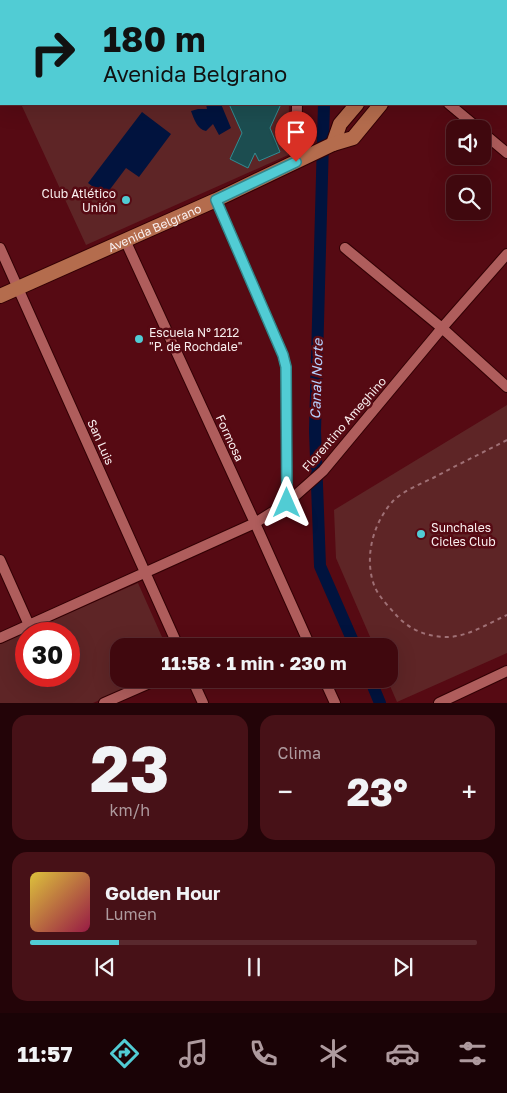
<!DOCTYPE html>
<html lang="es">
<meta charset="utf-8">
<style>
:root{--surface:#40080e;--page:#471117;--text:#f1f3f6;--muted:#ae9a9e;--line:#59292e;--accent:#51ccd4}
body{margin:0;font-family:"Golos Text",sans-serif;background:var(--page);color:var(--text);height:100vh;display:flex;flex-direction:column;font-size:19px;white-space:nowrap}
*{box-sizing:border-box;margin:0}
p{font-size:16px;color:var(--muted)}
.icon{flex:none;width:28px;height:28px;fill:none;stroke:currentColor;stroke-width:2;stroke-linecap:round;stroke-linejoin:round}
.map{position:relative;height:703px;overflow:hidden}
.drawer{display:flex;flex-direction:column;gap:12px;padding:12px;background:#230408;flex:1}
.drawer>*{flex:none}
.top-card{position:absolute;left:0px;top:0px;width:508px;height:105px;box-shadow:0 5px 20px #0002,0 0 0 1px var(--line);background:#51ccd4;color:#111;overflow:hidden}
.tools{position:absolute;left:446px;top:120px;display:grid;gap:10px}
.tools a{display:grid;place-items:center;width:45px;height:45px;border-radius:10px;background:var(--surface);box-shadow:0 5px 20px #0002,0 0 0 1px var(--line);font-size:25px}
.speed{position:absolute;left:15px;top:622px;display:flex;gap:10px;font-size:25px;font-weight:700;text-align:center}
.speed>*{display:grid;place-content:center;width:65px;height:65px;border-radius:50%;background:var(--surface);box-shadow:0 5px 20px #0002,0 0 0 1px var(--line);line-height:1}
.speed .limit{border:8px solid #d22;background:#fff;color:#111}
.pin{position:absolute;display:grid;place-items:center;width:42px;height:42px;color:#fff;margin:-51px -21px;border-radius:50% 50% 50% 0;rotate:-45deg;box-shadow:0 0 5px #0007}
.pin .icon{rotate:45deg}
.me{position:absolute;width:55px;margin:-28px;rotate:0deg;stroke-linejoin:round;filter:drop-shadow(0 0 4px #0008)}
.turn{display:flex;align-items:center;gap:18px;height:105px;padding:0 20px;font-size:22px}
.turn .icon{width:65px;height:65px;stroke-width:2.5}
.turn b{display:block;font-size:35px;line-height:42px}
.big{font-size:38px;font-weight:700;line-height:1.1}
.drawer .widget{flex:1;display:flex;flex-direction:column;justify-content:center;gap:8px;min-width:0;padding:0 18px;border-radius:15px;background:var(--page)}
.drawer .dial{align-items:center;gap:0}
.dial b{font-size:65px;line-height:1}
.song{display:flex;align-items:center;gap:15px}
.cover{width:60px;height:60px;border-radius:8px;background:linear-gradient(135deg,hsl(50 70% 55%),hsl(340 70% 35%))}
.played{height:5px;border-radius:2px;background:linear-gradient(90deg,var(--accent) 20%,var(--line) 20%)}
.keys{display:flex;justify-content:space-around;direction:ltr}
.heat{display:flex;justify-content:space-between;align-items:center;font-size:28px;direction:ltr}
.drawer .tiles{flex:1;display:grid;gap:12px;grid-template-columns:1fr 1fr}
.widget:last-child{grid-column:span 2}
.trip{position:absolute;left:110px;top:638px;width:288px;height:50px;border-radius:15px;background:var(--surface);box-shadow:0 5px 20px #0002,0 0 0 1px var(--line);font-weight:700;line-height:50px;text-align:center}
.tab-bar{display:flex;height:80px;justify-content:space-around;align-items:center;background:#1a0306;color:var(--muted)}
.tab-bar .icon{width:35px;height:35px}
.tab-bar .selected{color:var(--accent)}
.tab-bar b{font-size:22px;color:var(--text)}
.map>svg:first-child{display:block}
</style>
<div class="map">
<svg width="507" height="703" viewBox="0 0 507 703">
<rect width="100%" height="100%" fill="#560a13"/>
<path fill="#5e2526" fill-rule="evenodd" d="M0 0H290L1 1V60Z
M21 104H289L288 155 86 245Z
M507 405V653L397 702 387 679H389V646H374L336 558 334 510Z
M138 583 166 646H119V679H148L93 703H0V643ZM26 634H69V676H26Z"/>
<path fill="#01133e" d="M206 104H221L231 128 219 135 213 124 206 131C197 129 194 119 191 111L198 109H207Z
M142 112 171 134 139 177 126 168 105 196 88 183Z"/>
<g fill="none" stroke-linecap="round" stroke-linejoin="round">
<path stroke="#01133e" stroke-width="12" d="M327 1V0
M324 104 315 431 320 566 355 646
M370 679 380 703"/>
</g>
<path fill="#1c4d50" stroke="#308d93" d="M198 0H247L248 1H196Z
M229 104H281L270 128 280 152 259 161 255 153 248 168 230 159 242 133Z"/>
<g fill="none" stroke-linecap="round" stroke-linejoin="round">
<g stroke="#320004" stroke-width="12">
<path id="street" d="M299 1V0
M449 104 479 129
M482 132 507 153
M296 162 297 104
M216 200 283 355 286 367 287 503
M125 240 255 523 310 646
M0 248 178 646
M345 248 442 328 507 387
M0 560 29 625
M0 638 255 523 287 503 323 471 442 328 507 254
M192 679 203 703
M324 679 335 703
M104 703 159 679
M439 703 507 671"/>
</g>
<g stroke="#320004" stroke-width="16">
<g id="secondary">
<path d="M444 1 445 0"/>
<path d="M468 1 469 0"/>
<path d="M333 144 340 124 357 104"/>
<path id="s1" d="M0 296 216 200 333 144 353 138 381 104"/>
</g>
</g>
<path stroke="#9f7075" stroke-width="2" stroke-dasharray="4 4" stroke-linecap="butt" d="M507 440C482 453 457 465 433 478 420 484 403 491 393 501 373 523 364 557 374 585 378 596 389 607 397 616 409 629 425 636 444 637 466 638 487 624 507 615"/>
<use href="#street" stroke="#af5d5c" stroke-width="10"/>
<use href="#secondary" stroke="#b46c4d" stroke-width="14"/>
</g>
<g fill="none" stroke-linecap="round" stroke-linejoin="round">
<g stroke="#35858a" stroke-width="12">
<path id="route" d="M287 503 286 367 283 355 216 200 296 162"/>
</g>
<use href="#route" stroke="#51ccd4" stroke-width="9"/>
</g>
<g fill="#51ccd4" stroke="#560a13" stroke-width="2">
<circle cx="126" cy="200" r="5"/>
<circle cx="139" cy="339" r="5"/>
<circle cx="421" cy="534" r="5"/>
</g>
<g text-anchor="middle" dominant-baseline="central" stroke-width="5" stroke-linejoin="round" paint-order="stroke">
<g font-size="12" fill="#f9efef" stroke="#560a13" text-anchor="start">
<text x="116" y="193" text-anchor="end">Club Atlético<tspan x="116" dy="14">Unión</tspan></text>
<text x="149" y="332">Escuela Nº 1212<tspan x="149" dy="14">"P. de Rochdale"</tspan></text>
<text x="431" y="527">Sunchales<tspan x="431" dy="14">Cicles Club</tspan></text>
</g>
<g font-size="12" fill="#f9efef" stroke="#560a13">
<text stroke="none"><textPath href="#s1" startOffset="169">Avenida Belgrano</textPath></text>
<text transform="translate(344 424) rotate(-49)">Florentino Ameghino</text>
<text transform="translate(230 438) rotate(65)">Formosa</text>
<text transform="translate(101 442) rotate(66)">San Luis</text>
</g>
<g font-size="14" font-style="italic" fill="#b7d1ff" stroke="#560a13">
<text transform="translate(316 379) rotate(-88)">Canal Norte</text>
</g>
</g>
</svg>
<div class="tools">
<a><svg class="icon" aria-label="sound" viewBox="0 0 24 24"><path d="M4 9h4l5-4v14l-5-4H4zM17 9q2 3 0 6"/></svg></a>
<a><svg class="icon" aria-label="search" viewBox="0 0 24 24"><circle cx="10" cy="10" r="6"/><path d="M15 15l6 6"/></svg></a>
</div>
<div class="speed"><div class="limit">30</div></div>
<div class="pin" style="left:296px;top:162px;background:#d93025"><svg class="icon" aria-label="arrive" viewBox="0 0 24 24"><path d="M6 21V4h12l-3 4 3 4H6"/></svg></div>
<svg class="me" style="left:287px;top:503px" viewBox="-20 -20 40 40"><path d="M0-17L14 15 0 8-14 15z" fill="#51ccd4" stroke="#fff" stroke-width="4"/></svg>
<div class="trip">11:58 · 1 min · 230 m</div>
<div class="top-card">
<div class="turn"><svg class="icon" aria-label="right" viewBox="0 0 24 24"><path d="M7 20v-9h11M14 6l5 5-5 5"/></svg><div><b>180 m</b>Avenida Belgrano</div></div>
</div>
</div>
<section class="drawer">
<div class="tiles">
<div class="widget dial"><b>23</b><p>km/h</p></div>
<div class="widget"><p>Clima</p>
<div class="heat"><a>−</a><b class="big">23°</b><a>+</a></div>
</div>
<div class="widget">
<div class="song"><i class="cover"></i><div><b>Golden Hour</b><p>Lumen</p></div></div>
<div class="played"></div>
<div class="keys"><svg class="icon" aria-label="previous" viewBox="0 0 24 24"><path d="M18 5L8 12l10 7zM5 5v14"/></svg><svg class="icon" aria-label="pause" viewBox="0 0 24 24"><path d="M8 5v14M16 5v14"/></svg><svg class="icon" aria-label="next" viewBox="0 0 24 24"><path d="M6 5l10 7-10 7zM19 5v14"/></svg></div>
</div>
</div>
</section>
<nav class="tab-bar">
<b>11:57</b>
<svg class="icon selected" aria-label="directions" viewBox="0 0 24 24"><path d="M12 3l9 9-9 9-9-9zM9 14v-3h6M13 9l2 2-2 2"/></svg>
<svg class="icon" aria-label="music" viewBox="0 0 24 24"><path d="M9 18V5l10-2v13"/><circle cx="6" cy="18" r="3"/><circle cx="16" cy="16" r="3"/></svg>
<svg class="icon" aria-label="phone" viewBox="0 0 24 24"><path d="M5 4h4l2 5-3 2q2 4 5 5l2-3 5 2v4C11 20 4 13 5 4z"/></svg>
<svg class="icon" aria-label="climate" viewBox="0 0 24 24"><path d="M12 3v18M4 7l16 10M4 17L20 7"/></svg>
<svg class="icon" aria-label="car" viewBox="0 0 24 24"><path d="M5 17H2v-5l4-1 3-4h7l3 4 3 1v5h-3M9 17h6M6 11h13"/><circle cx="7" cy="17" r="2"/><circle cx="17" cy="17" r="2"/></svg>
<svg class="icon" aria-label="filters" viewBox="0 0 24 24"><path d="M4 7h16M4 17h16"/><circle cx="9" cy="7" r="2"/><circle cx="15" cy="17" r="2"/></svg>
</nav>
